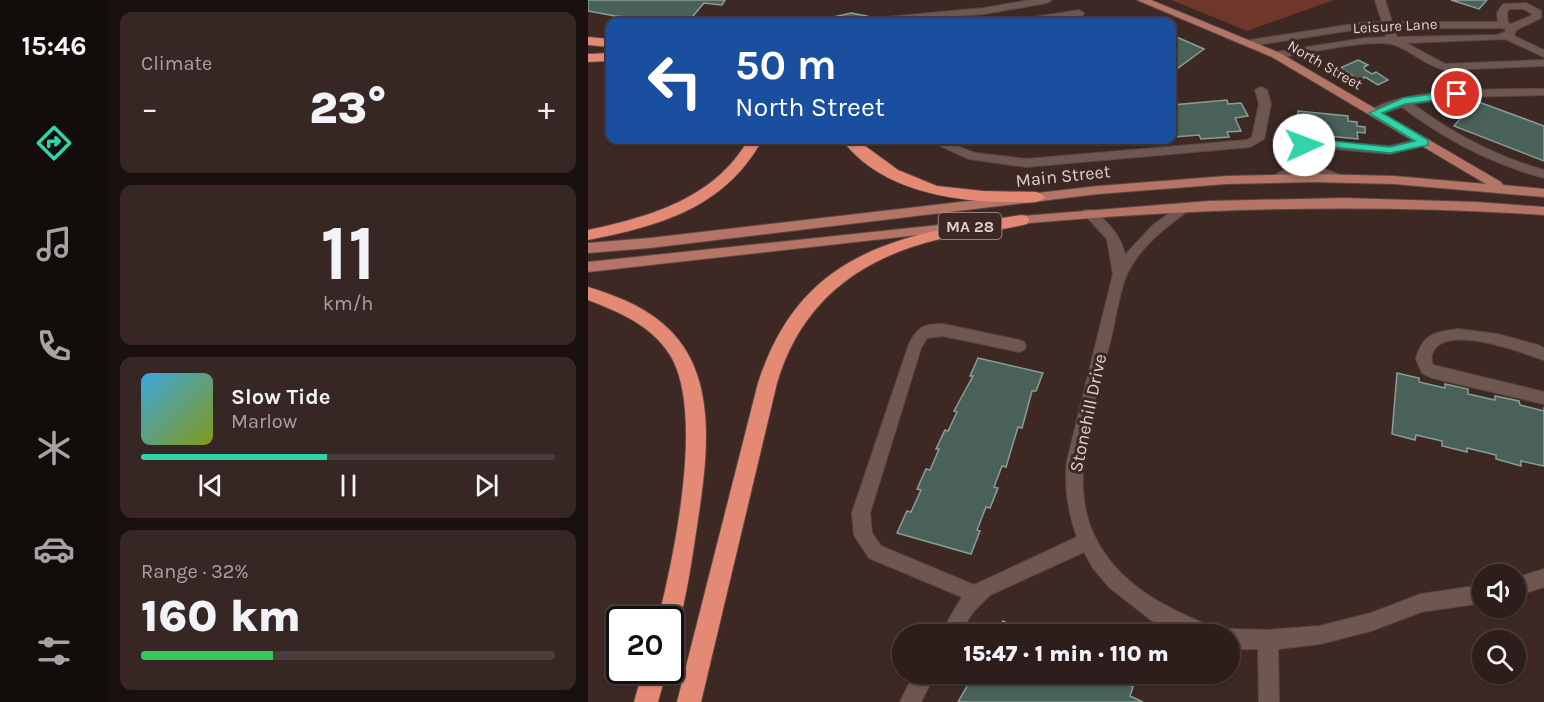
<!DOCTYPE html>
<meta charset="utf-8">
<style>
:root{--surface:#2e1e1b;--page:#362724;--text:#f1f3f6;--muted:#a7a2a3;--line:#493c3a;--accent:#31d4a9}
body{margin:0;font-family:Karla,sans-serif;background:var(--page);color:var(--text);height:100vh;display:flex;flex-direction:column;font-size:22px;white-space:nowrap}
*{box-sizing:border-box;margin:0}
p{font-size:20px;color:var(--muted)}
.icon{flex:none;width:33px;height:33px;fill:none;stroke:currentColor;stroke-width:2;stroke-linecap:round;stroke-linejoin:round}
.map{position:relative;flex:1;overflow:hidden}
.panel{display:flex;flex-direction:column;gap:12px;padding:12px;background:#19100f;width:480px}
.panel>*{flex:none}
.guide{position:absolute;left:18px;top:18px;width:570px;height:126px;border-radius:12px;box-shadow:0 2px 4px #0004,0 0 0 2px var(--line);background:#1a4fa0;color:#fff;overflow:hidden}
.buttons{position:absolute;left:884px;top:564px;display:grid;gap:12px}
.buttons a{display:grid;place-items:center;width:54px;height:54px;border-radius:50%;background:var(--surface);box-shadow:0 2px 4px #0004,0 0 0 2px var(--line);font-size:30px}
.speed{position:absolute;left:18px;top:606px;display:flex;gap:12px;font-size:30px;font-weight:700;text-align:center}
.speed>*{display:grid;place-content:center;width:78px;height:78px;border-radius:50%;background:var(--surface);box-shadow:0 2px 4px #0004,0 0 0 2px var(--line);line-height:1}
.speed .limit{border:3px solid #111;border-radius:9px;background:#fff;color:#111}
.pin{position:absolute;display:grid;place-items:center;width:51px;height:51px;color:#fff;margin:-26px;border:3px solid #fff;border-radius:50%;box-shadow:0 2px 6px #0007}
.me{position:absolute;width:66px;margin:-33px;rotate:88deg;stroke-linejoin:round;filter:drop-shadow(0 0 4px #0008)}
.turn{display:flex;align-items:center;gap:21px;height:126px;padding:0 30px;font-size:27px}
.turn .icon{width:78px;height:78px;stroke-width:2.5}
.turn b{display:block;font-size:42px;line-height:51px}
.big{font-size:45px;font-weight:800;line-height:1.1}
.panel .tile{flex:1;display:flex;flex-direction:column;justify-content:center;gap:9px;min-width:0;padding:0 21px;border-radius:12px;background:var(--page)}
.panel .dial{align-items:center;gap:0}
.dial b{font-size:78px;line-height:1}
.song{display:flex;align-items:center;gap:18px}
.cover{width:72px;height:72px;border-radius:9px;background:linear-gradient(135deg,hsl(200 70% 55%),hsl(70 70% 35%))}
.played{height:6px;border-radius:3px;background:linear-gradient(90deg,var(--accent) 45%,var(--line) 45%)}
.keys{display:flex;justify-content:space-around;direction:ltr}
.heat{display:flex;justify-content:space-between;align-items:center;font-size:33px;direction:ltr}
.charge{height:9px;border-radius:4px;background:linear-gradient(90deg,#34c759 32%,var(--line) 0)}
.trip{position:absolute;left:304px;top:624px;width:348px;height:60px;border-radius:30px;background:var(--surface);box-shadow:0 2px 4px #0004,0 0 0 2px var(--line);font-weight:800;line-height:60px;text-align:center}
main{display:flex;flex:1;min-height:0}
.dock{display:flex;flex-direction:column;width:108px;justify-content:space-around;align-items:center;background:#120c0b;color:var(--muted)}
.dock .icon{width:42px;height:42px}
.dock .active{color:var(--accent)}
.dock b{font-size:27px;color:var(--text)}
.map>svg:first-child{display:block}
</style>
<main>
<nav class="dock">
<b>15:46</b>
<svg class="icon active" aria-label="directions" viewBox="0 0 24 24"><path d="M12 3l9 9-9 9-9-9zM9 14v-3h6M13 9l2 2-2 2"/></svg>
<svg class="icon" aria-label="music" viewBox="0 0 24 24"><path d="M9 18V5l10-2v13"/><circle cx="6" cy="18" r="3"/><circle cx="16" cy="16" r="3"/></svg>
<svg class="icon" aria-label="phone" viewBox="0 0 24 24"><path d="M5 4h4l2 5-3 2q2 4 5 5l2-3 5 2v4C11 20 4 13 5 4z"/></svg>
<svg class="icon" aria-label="climate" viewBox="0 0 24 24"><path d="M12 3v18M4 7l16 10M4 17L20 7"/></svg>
<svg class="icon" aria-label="car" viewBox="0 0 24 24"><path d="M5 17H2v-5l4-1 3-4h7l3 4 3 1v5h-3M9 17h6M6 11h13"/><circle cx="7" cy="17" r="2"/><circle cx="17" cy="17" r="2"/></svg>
<svg class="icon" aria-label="filters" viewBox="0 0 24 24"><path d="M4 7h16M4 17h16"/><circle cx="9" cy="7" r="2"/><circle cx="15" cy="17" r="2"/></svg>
</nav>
<section class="panel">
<div class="tile"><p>Climate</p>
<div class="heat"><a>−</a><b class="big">23°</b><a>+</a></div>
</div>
<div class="tile dial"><b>11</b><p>km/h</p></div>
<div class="tile">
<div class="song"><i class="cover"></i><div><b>Slow Tide</b><p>Marlow</p></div></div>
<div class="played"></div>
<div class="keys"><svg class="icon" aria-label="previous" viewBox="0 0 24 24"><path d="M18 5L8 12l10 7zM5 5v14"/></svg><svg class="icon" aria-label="pause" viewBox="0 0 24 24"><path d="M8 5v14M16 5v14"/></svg><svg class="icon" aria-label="next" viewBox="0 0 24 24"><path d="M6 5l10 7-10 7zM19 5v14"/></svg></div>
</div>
<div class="tile"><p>Range · 32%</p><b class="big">160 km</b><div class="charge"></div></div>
</section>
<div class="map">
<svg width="956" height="702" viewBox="0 0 956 702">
<rect width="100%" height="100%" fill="#3d2824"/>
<path fill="#6f362a" d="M583 0H746L659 31Z"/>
<path fill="#496158" stroke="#86a096" stroke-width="1.5" d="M0 0H137L134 5 116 3 100 22 27 16 0 11Z
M863 0H899L891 9Z
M263 13 279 16 272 22H223Z
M584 35 616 49 590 68 584 65Z
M770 60 780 65 776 67 777 70 784 74 788 72 800 80 790 85 777 77 772 80 752 68Z
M639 100 640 104 653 103 660 116 647 118 653 131 639 132 641 137 613 139 611 135 586 137 584 105Z
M888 101 956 126V161L866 126Z
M710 111 760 116V121L769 122V126L777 127V133L769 132 770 139 709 133Z
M390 358 455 373 448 391H444L434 428 430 427 418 467 414 466 406 487 410 488 402 508 398 507 389 530 392 531 383 554 309 533 319 511 323 512 333 490 329 489 338 469 342 470 351 449H348L357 430 360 431 369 412 366 411 385 376H382Z
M809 373 831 378V382L857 388V384L880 389V394L907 400V396L931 401 932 405 956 411V407V466L933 461V466L908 459V455L879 448V452L854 446V441L828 435 827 440 804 434Z
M415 621 438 633 437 634H408Z
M386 674H499L518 683 521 675 545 687 542 696 555 702H370Z"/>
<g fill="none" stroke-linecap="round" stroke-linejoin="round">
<g stroke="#584743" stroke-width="2">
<path id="minor" d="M442 0H464L459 3 396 14 287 22 299 17 396 8Z
M787 0H797L804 22H910L909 13 915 4 938 3 953 11V18L928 30 926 36 956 50V57L917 39 818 43 857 64 956 60V66L857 70C837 66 817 46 803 44 779 39 715 54 688 58L683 55 688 52 777 38 798 37 796 28H778L662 46 657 43 662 40 778 22H794ZM921 9H936L944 14 943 16 923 24 920 23 919 13ZM806 28H914L918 29 917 32 909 35 809 37Z
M491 10 496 13 495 15 450 22H429L434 19Z
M673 87 679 90 683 104 676 139 662 147 438 167 381 159 339 140H354L387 153 438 159 659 140 664 137 671 104 667 90Z
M956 89V95L870 97 825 104C864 133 909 157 956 170V178C904 164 856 139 814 107L786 116 780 113C808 87 917 89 956 89Z
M836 138 840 139V145L802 154 722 147 720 151 732 167 752 175 754 178 752 181C739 183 724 174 717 163 709 176 700 179 686 183L680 179 703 166 709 146 715 140 802 146Z
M596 203 602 207 601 210C578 227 553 246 540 272 531 290 528 318 523 338 509 397 478 477 506 535 529 584 577 608 625 627L627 634H594L563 620 522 588 505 568 496 552 402 595 385 612 371 634H352L374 597 281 558 266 535 264 513 321 344C330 327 335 324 355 324L431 340 436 342 438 346 436 350 431 352 355 336 339 338 333 348 282 513 284 533 293 546 386 585 489 537C480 512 476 488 479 461L525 274 519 239 495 213 496 210H506C520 223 533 235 537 255L565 225Z
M870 329 909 334 950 345 956 348V360C935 353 858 323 845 352 843 357 843 359 845 365L956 392V404L844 378 834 373 828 359C834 334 847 332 870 329Z
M956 569V587L927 596V578Z
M894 585V603L833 612 783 631 732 644 690 649 691 702H671L670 649H642V634H634L642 629 680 630 732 626 783 613 833 594Z
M326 674H347L333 702H312Z"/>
</g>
<g stroke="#584743" stroke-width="2">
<path id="major" d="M549 0H563L692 53 913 182 915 185 956 189V197L806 184 726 182 639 184 510 194 62 248 0 253V243L62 238 510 186 639 176 726 174 806 176 898 184 684 57Z
M755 198 889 202 956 207V215C777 203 600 208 421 225L414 221 421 217 621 201Z
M379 222 386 226 384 229 0 272V262Z"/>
</g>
<g stroke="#584743" stroke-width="2">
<path id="highway" d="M0 37 22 39V47L0 45Z
M22 53V61L0 62V54Z
M160 140H174C137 208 71 226 0 240V230C62 217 127 198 160 140Z
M254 140H269L310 170 349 186 395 191 449 192 457 197C451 205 436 202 426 202 366 202 294 192 254 140Z
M433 215 439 216 441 220 439 224C411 231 381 233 352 239 271 258 213 302 189 383L113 702H89L170 383C213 250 311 235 433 215Z
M0 287C26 295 53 305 74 323 133 371 119 460 109 526 105 553 101 580 95 607L89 628 82 630V620H70C86 556 117 412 82 355 63 325 31 312 0 300Z
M55 670H79L70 702H46Z"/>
</g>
<use href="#minor" fill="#6e5751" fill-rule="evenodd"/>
<use href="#major" fill="#b57566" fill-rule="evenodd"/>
<use href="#highway" fill="#e48974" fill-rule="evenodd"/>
</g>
<path fill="#31d4a9" stroke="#208a6e" stroke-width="1.5" d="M869 91 872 92V97L817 104 794 113 840 140V145L802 153 726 145 716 148 710 145 725 139 802 147 827 141 781 113 815 98Z"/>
<g text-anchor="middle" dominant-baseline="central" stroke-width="6" stroke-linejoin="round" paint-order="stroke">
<g font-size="15" fill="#dfd1ce" stroke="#3d2824">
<text transform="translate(807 26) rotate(-3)">Leisure Lane</text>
<text transform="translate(737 65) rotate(30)">North Street</text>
</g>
<rect fill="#3d2824" stroke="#ae9e9b" stroke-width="1.5" x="350.5" y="213" width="63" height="26" rx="4.5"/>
<g font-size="16" font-weight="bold" fill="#dfd1ce">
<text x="382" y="226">MA 28</text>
</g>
<g font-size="18" fill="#dfd1ce" stroke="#3d2824">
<text transform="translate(475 176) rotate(-6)">Main Street</text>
<text transform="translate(500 413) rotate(-78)">Stonehill Drive</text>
</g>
</g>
</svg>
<div class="buttons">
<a><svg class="icon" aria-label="sound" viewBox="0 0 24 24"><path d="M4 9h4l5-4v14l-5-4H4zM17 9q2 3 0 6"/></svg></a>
<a><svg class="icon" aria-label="search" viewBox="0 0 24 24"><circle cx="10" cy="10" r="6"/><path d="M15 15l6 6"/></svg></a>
</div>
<div class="speed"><div class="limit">20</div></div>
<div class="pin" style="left:869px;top:94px;background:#d93025"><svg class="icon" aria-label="arrive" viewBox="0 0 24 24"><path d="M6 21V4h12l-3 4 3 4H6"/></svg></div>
<svg class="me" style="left:716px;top:145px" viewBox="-20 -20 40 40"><circle r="19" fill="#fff"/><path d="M0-13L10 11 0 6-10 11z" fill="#31d4a9"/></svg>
<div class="trip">15:47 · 1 min · 110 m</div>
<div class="guide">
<div class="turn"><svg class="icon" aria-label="left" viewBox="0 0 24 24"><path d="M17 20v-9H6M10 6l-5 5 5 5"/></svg><div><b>50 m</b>North Street</div></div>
</div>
</div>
</main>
